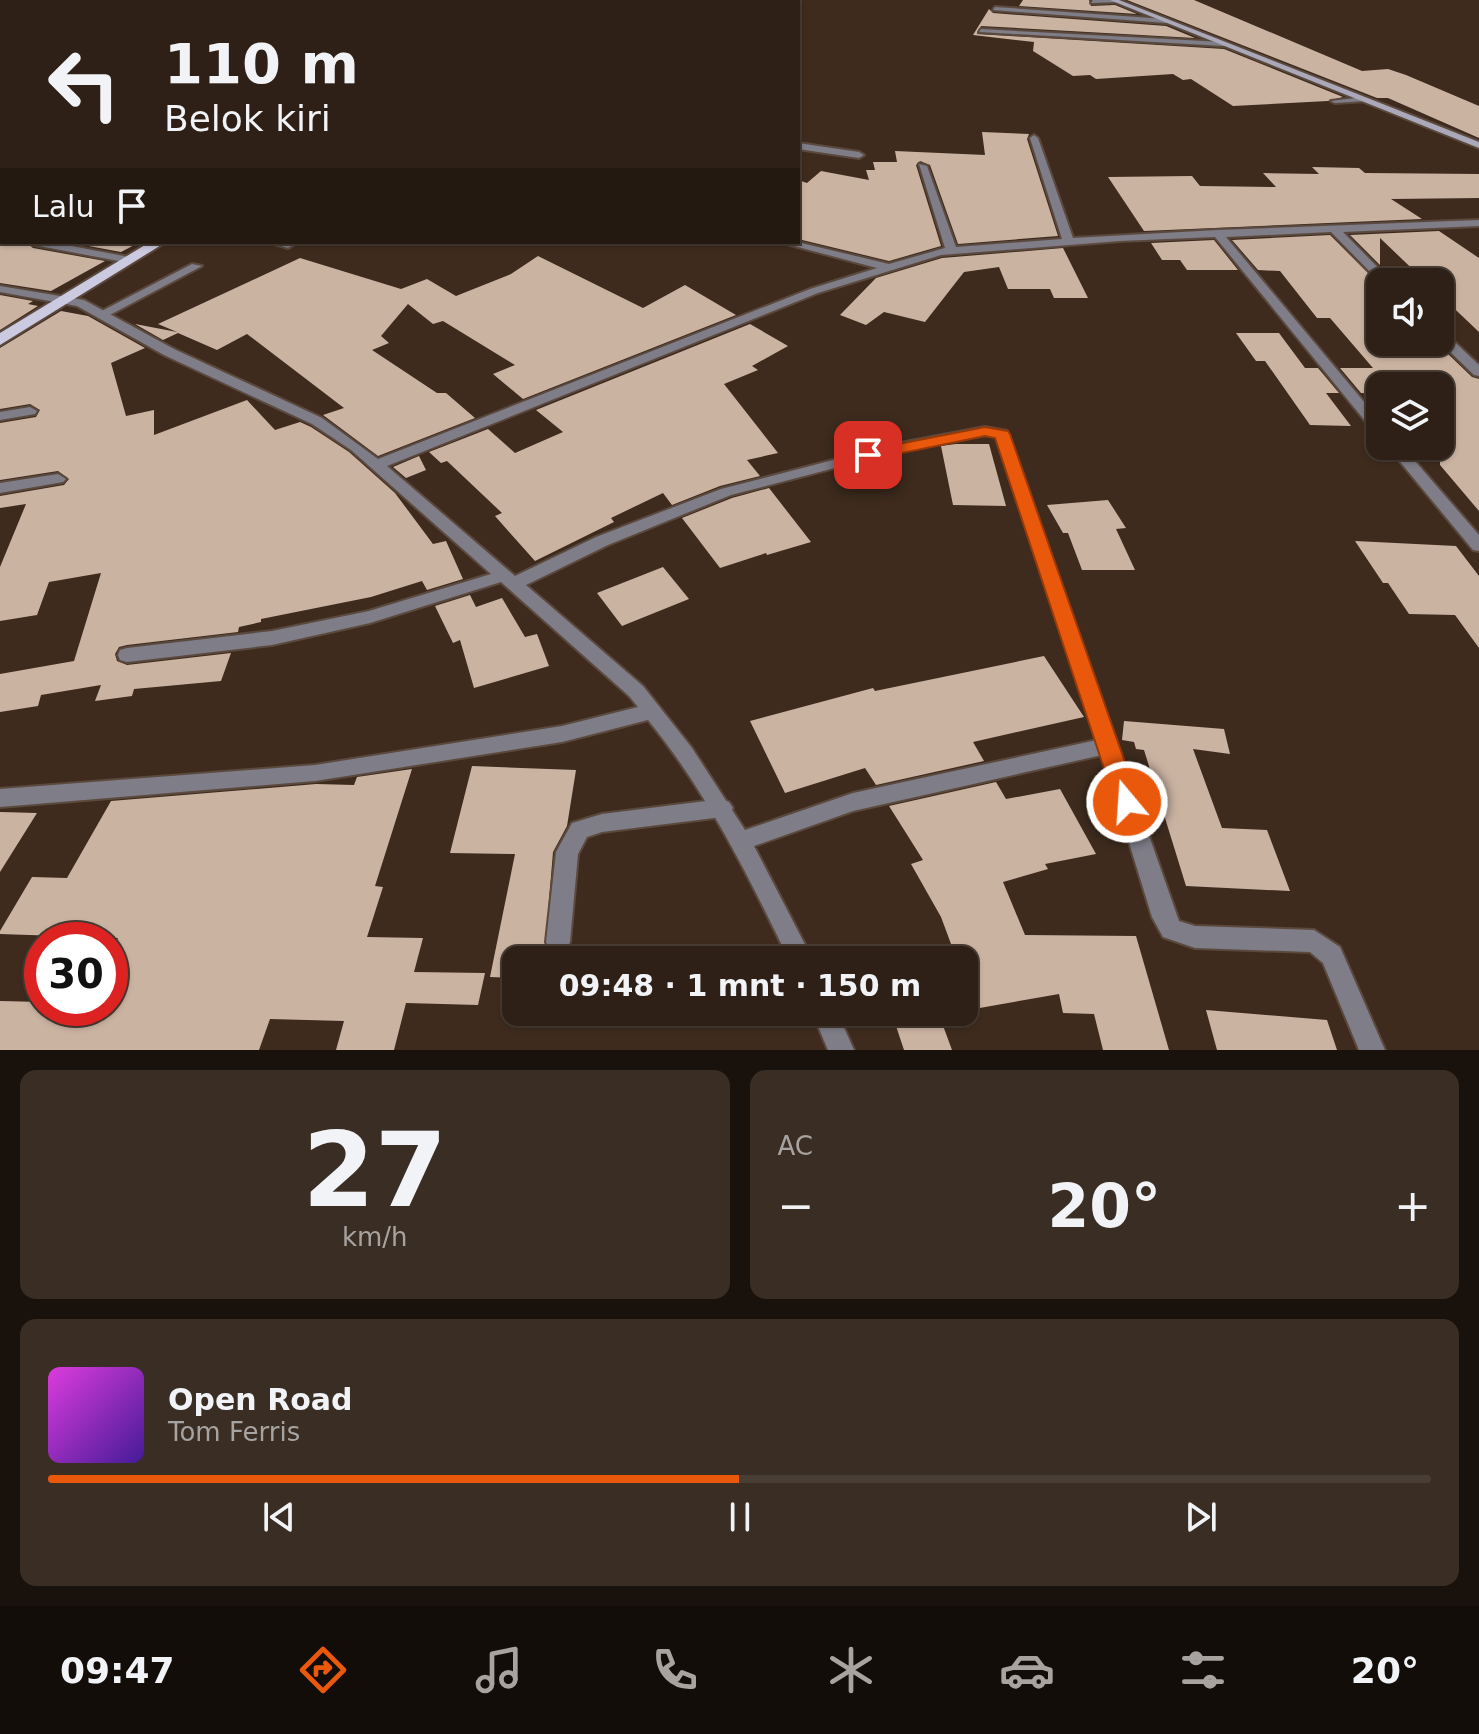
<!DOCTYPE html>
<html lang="id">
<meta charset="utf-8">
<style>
:root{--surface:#2e2016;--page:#3a2d23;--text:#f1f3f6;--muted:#a7a3a1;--line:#493e35;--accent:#ea580c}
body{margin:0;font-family:"DejaVu Sans",sans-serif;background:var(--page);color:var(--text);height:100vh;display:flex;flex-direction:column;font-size:30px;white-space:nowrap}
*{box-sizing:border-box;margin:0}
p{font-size:26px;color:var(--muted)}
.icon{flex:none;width:44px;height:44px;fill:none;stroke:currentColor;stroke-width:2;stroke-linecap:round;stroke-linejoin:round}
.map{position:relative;height:1050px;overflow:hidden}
.details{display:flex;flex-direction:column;gap:20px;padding:20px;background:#19120c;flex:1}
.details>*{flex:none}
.hud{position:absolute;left:0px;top:0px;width:800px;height:244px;box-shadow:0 2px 6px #0004,0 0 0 2px var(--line);background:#2e2016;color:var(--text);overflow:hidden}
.buttons{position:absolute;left:1366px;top:268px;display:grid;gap:16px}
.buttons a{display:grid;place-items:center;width:88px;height:88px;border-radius:16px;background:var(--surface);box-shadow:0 2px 6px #0004,0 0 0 2px var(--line);font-size:40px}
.speed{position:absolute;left:24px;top:922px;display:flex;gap:16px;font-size:40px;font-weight:700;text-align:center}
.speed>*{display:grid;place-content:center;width:104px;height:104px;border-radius:50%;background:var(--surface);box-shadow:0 2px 6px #0004,0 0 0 2px var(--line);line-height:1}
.speed .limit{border:12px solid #d22;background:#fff;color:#111}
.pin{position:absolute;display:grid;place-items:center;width:68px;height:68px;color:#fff;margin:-34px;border-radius:16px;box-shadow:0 4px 12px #0006}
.me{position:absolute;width:88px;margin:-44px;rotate:342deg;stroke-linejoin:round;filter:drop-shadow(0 0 6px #0008)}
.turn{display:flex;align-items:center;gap:28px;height:168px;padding:0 32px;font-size:36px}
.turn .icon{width:104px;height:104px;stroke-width:2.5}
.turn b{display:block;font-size:56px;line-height:68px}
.then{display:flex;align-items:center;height:76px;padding:0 32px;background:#0003;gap:16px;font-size:30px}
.big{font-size:60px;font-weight:800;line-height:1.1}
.details .card{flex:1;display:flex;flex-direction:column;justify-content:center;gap:12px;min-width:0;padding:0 28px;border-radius:16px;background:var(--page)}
.details .dial{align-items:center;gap:0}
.dial b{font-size:104px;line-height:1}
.song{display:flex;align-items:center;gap:24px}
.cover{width:96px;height:96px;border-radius:12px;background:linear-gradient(135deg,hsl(300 70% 55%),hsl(260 70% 35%))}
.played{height:8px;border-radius:4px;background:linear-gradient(90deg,var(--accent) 50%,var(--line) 50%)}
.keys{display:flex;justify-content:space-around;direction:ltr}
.heat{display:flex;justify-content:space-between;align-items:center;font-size:44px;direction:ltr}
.details .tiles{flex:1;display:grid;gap:20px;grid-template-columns:1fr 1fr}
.card:last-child{grid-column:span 2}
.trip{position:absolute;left:502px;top:946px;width:476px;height:80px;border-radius:16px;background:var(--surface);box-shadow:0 2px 6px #0004,0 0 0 2px var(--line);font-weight:800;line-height:80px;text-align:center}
.tabs{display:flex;height:128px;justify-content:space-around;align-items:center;background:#120d09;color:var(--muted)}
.tabs .icon{width:56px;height:56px}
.tabs .current{color:var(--accent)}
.tabs b{font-size:36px;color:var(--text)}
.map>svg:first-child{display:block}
</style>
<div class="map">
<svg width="1479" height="1050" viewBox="0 0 1479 1050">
<rect width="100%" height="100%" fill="#3e2b1e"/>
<path fill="#cbb3a2" d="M1023 0H1089L1091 6 1115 5 1137 14 1019 6Z
M1127 0H1194L1362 71 1388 69 1406 75 1479 106V138L1388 98H1377Z
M989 9 993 13 1166 26 1195 38 981 26 977 34 1224 49 1343 97 1328 101 1233 106 1191 79 1183 80 1173 74 1096 79 1090 75 1073 76 1033 51 1034 42 973 35Z
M982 132 1029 134 1027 139 1058 236 958 244 930 165 920 161 916 165 941 246 889 261 798 239V180L807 183 821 171 869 180 866 170H875L873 162H897L895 151 985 155Z
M1312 167 1359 168 1365 173 1479 174V198L1391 199 1422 219 1144 231 1108 177 1192 176 1200 186 1276 187 1263 173 1319 174Z
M1439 231 1479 258V332L1440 295V282H1426L1380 238V265L1350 235Z
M1330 235 1380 285V353L1448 354 1472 377 1479 379V511L1440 465V386H1388L1380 377V394L1361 393 1340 368H1373L1330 318H1317L1280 271 1258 270 1232 240Z
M1214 240 1238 270H1187L1180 260H1162L1151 243Z
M0 242H26L33 248 105 261 51 291 0 283Z
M67 242H140L121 252Z
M1063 248 1088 298H1054L1050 289H1008L999 267 964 272 925 322 884 312 866 325 840 315 876 278 942 258Z
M538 256 643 308 685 285 736 315 523 399 493 374 515 365 443 321 433 324 408 304 381 336 389 343 372 350 437 393H446L475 418 378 456 323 415 344 408 247 334 217 350 178 333 163 340 135 324 177 332 158 324 300 258 401 289 427 279 456 296 511 274Z
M0 295 33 301 28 304 38 306 0 330Z
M61 311 88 316 145 348 111 363 126 416 154 410V435L247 400 275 430 300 422 311 427 349 452 395 493 433 544 446 541 463 579 427 590 422 581 371 597 261 619V622L239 627 238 632 127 645 119 647 115 654 117 661 127 665 231 653 221 681 134 689 132 696 95 701 101 685 41 695 38 706 0 712V674L74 661 101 573 49 582 37 615 0 621V567L26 504 0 508V496L64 485 69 479 58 471 0 480V423L36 417 40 410 30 404 0 409V348Z
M750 324 788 346 752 366 758 370 724 384 778 453 747 460 760 476 720 486 672 505 663 493 611 518 614 522 535 561 495 516 502 513 447 461 441 463 429 452 488 429 515 453 563 432 536 410Z
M1236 333H1279L1305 368H1318L1339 393H1326L1351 426 1310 425 1265 361H1256Z
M956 444H989L1006 506 953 505 941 446Z
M419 456 426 470 406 478 393 467Z
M769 488 811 542 767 555 766 553 720 568 682 518 732 498Z
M1108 500 1126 528 1116 529 1135 570H1082L1068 533H1063L1047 505Z
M1355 541 1456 546 1479 576V648L1455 615 1409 614 1388 583H1383Z
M663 567 689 599 622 626 597 593Z
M470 595 476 607 502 598 525 637 537 634 549 666 474 688 460 640 453 643 435 606Z
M1044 656 1084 717 973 742 984 761 876 785 865 768 785 793 750 721 873 688 875 691Z
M1124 721 1224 729 1230 754 1193 749 1222 828 1267 830 1290 891 1186 886 1144 750 1136 749 1134 742 1122 740Z
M472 766 576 770 567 826 553 852 544 960H516V978L490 977 515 854 450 853Z
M412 769 375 886 383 887 367 937 423 938 414 972 485 973 478 1005 406 1003 394 1050H336L344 1021 270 1019 259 1050H0V1001L42 1002V1008H110V954L118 938 0 934V931L32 877 67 878 111 801 316 784 354 785 357 777Z
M996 782 1006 799 1060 789 1096 854 1045 864 1048 869 1003 882 1025 935 1136 936 1169 1050H1103L1094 1014 1063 1013 1059 994 974 1009 964 981V960H957L941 917 911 864 923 860 889 806Z
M0 812 37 813 0 872Z
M1206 1010 1327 1020 1337 1050H1217Z
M915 1012H938L952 1050H904L893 1017Z"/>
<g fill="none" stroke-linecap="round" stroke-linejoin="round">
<g stroke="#5b493d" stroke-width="4">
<path id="lane" d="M1093 0H1118L1121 2 1091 3Z
M1363 97 1366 101 1335 103 1331 101Z
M267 242H289L293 245 288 248Z
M192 264 202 266 106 317H98L96 314Z
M30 407 37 411 35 414 0 420V412Z
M722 799 729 802 733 808 729 814 722 817 602 832 587 837 578 854 570 942 566 950 558 953 550 950 546 942 556 852 572 823 602 814Z"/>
</g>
<g stroke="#5b493d" stroke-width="4">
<path id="street" d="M995 7 1166 19 1169 21 1166 23 993 10Z
M981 29 1223 42 1227 44 1223 46 979 32Z
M0 53H2V57H0Z
M1034 135 1038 138 1073 238 1217 230 1479 220V226L1343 232 1392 282H1380L1331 232 1226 237 1380 421V434L1375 433 1215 237 1120 241 941 255 818 293 387 466 515 576 596 537 721 489 895 444 985 427 1007 431 1179 921 1195 926 1314 930 1340 947 1385 1050H1359L1323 963 1310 952 1195 948 1163 937 1152 917 1102 755 853 811 754 846 813 960H789C749 877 707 792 648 720L562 742 315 781 0 807V789L315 765 562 726 638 707 629 696 501 582 370 623 272 645 127 662 120 660 118 655 120 650 127 648 272 631 369 611 491 574 351 450 312 424 164 355 77 306 0 292V286L84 300 174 349 322 418 378 459 810 289 877 268 779 242H797L889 264 945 248 919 164 927 166 956 247 1062 239 1030 138ZM985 435 996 437 1097 740 853 793 745 830 692 748 643 686 526 585 608 545 731 495 896 452Z
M798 143 859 152 864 155 859 158 798 149Z
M0 205H2L0 212Z
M0 232H2V239H0Z
M29 242H51L129 257 135 260 129 263 34 245Z
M1440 331 1444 332 1479 365V376L1474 375 1440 342Z
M1387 446H1402L1479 535V551L1473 550Z
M58 474 66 479 63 482 0 493V483Z
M812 1012H837L854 1050H828Z"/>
</g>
<g stroke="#5b493d" stroke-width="4">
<path id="secondary" d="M1110 0H1119L1479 142V148Z"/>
</g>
<g stroke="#5b493d" stroke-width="4">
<path id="primary" d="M598 0H609L597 2Z
M150 242H166L0 345V333Z"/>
</g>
<use href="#lane" fill="#7e7d88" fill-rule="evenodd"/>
<use href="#street" fill="#7e7d88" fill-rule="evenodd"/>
<use href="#secondary" fill="#aaa8b9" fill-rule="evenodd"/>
<use href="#primary" fill="#cccae0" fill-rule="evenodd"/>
</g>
<path fill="#ea580c" stroke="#983908" stroke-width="2" d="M985 427 1008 431 1010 434 1139 802 1136 809 1127 812 1119 809 1115 802 995 438 985 436 868 460 860 455 868 450Z"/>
</svg>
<div class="buttons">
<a><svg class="icon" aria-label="sound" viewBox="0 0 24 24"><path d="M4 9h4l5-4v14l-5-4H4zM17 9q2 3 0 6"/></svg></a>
<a><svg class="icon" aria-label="layers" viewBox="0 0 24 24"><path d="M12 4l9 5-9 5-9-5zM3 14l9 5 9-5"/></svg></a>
</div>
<div class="speed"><div class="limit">30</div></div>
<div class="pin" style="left:868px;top:455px;background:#d93025"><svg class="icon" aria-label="arrive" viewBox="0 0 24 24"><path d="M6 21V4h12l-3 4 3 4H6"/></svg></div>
<svg class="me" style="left:1127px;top:802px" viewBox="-20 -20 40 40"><circle r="17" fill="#ea580c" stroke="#fff" stroke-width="3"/><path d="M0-11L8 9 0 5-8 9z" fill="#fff"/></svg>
<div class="trip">09:48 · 1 mnt · 150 m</div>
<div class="hud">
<div class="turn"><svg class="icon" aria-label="left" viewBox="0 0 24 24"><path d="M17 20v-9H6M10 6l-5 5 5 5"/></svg><div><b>110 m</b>Belok kiri</div></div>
<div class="then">Lalu<svg class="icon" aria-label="arrive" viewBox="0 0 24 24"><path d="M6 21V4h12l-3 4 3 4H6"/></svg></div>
</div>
</div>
<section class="details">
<div class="tiles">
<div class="card dial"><b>27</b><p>km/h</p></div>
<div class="card"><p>AC</p>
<div class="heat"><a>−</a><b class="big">20°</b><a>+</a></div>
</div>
<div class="card">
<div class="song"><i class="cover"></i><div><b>Open Road</b><p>Tom Ferris</p></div></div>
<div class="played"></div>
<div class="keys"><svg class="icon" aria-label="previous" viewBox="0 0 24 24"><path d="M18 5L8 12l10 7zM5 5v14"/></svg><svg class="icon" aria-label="pause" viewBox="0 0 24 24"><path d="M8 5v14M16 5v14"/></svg><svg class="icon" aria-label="next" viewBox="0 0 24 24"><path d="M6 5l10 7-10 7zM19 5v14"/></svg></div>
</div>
</div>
</section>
<nav class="tabs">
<b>09:47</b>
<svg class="icon current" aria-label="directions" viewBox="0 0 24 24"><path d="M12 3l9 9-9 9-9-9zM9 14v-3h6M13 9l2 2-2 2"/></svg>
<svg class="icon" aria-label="music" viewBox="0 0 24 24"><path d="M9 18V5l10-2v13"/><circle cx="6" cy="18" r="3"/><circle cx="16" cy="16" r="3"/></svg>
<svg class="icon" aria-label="phone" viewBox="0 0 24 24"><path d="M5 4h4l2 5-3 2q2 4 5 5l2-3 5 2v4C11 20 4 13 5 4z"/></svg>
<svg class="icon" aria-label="climate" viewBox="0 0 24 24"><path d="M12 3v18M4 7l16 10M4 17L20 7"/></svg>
<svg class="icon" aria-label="car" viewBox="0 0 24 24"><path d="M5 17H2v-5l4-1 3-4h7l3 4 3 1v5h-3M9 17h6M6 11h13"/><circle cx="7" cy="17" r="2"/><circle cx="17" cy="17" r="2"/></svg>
<svg class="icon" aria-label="filters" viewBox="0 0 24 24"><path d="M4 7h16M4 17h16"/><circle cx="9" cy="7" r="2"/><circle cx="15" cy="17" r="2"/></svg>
<b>20°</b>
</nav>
